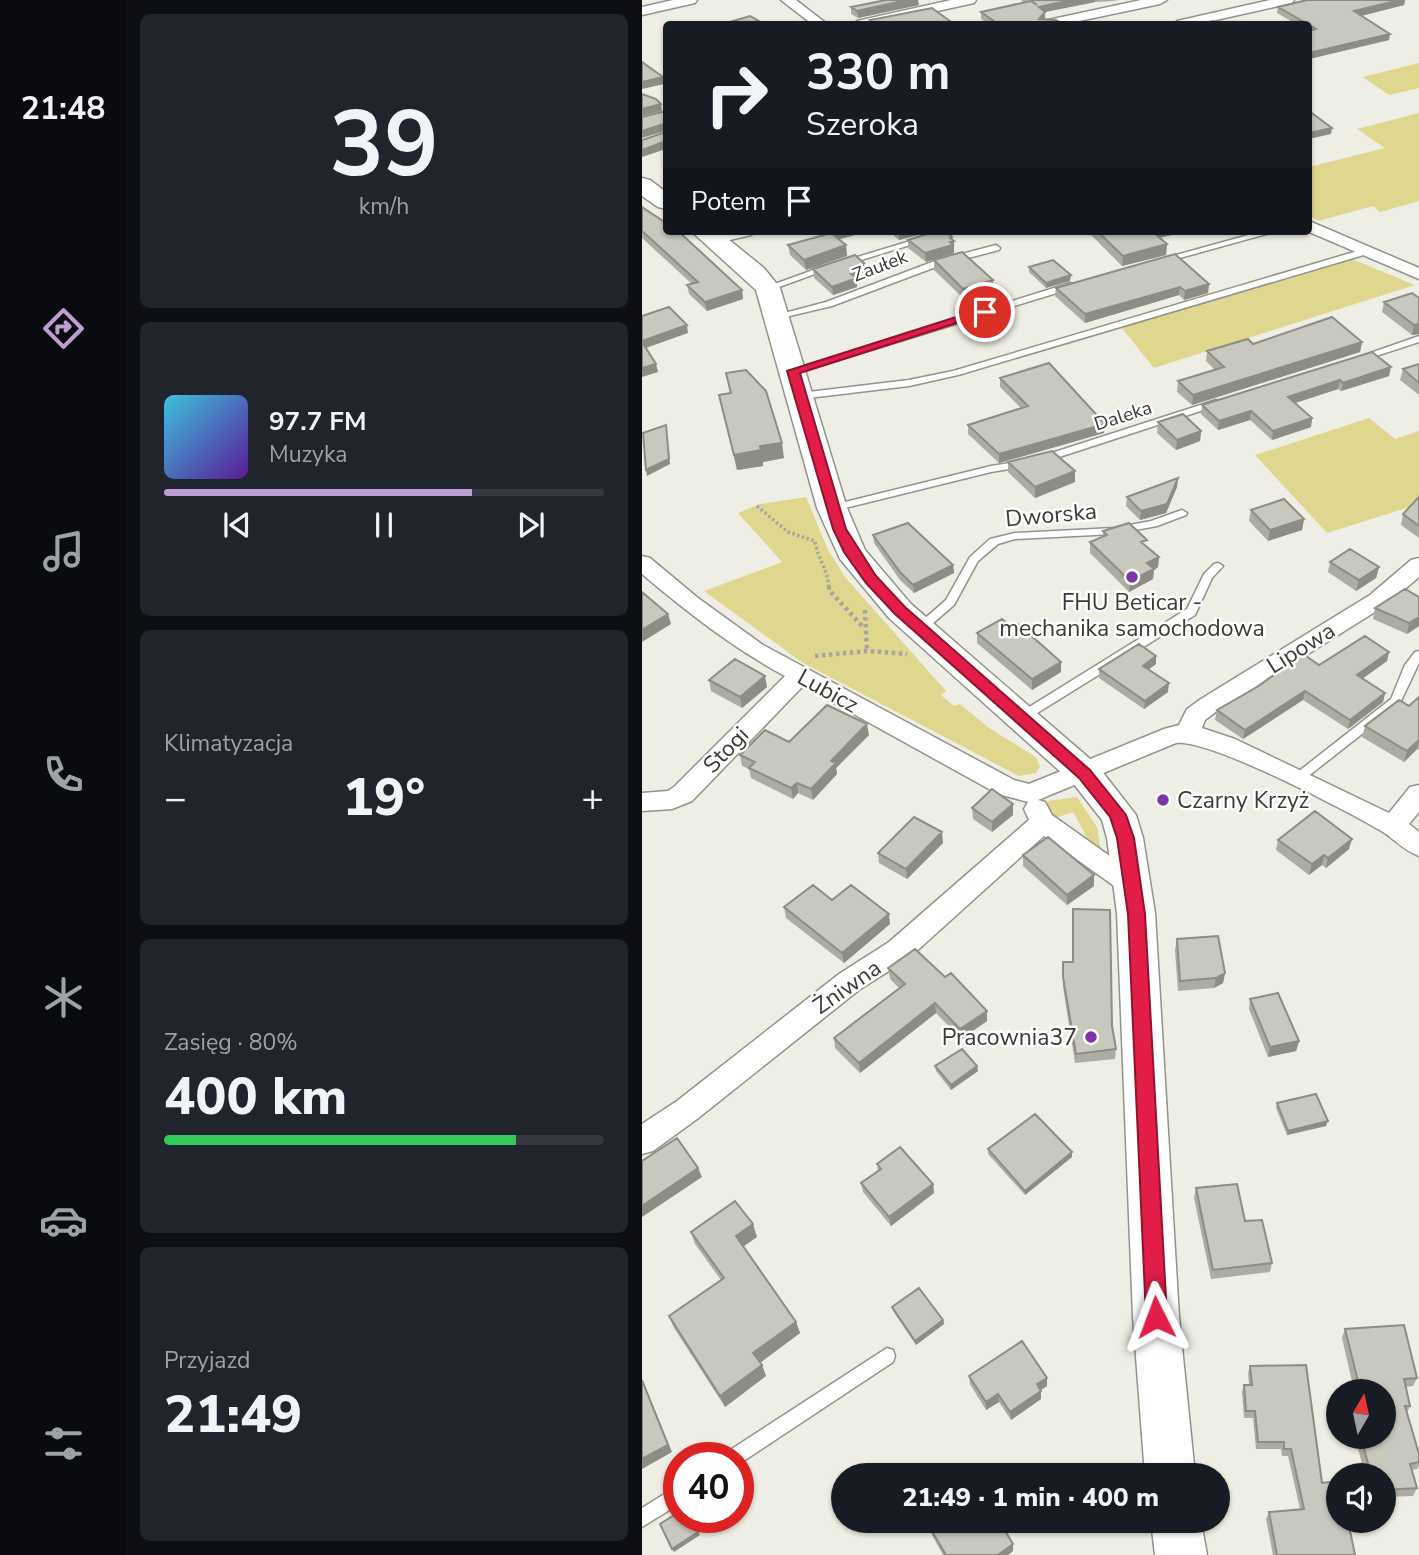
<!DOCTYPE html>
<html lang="pl">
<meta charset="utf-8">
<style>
:root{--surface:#171b24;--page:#20242c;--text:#f1f3f6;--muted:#9ea1a6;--line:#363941;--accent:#bd9ed2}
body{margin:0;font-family:"Nunito Sans",sans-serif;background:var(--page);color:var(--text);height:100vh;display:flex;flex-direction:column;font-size:26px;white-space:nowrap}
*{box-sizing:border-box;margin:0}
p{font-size:23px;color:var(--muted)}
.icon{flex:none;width:38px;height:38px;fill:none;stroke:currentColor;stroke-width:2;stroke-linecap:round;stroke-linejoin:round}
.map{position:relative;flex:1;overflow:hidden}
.drawer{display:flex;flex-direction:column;gap:14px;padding:14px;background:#0d0f14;width:516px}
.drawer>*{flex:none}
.hud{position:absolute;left:21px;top:21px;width:649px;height:214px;border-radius:7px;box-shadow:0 2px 5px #0004;background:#171b24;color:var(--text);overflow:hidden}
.needle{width:46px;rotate:9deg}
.tools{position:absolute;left:684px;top:1379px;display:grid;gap:14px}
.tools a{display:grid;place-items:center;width:70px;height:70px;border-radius:50%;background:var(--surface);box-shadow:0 2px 5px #0004;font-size:35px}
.speed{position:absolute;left:21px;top:1442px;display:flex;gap:14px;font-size:35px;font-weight:700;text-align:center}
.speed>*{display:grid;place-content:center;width:91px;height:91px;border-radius:50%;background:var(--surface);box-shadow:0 2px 5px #0004;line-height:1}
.speed .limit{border:10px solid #d22;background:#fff;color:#111}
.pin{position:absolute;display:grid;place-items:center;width:60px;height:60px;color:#fff;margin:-30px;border:4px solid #fff;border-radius:50%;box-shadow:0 2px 7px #0007}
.me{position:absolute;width:77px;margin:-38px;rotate:357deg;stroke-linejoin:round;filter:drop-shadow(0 0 5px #0008)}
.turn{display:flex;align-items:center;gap:24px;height:147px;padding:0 28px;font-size:32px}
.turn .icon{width:91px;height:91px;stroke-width:2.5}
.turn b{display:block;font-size:49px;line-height:60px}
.then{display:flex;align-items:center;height:66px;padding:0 28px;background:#0003;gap:14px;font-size:26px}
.big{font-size:52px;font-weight:800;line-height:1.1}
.drawer .tile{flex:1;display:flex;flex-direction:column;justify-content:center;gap:10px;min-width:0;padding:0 24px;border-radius:10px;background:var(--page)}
.drawer .dial{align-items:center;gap:0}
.dial b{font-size:91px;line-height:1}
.song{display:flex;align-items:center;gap:21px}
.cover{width:84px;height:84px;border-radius:10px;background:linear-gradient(135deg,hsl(190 70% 55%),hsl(270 70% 35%))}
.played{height:7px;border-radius:4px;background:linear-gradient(90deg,var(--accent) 70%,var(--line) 70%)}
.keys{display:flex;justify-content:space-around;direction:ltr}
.heat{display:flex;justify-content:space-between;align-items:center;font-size:38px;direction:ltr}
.charge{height:10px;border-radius:5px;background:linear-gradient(90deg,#34c759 80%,var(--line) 0)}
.trip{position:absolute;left:189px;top:1463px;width:399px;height:70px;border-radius:35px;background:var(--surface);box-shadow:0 2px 5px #0004;font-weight:800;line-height:70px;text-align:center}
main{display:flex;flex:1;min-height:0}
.tab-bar{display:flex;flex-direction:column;width:126px;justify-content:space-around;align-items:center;background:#090b0e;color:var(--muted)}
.tab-bar .icon{width:49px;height:49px}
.tab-bar .on{color:var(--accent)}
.tab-bar b{font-size:32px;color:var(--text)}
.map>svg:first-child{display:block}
</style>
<main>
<nav class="tab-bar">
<b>21:48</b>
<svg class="icon on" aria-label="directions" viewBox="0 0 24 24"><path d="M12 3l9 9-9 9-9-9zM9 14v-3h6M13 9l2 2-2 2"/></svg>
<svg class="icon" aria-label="music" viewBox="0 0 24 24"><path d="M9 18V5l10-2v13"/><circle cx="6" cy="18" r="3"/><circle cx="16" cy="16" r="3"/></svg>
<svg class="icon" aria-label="phone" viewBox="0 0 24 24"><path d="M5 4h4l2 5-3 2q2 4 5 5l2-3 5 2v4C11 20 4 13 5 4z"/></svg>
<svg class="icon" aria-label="climate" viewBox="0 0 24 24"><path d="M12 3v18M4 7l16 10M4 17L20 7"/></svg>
<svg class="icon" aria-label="car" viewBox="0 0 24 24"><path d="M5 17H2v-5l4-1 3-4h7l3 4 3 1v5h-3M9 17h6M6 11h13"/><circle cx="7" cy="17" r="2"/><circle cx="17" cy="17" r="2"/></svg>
<svg class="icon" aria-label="filters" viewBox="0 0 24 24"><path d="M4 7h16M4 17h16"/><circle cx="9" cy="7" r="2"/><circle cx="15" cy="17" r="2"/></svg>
</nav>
<section class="drawer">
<div class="tile dial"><b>39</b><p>km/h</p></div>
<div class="tile">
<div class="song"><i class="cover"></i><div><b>97.7 FM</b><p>Muzyka</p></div></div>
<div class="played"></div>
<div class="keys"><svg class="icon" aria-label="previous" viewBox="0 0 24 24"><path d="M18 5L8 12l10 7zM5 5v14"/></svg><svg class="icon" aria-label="pause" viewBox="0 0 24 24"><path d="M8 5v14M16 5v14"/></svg><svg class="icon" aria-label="next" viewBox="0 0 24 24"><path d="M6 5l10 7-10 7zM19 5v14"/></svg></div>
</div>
<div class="tile"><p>Klimatyzacja</p>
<div class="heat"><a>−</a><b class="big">19°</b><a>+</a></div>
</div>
<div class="tile"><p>Zasięg · 80%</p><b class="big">400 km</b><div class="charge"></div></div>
<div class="tile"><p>Przyjazd</p><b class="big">21:49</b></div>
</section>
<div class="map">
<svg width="777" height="1555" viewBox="0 0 777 1555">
<rect width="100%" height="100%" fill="#efeee4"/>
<path fill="#e0d78e" d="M777 63V88L747 95 721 77Z
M777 113V201L738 212 731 206 676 221 667 215V167L743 148 715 129Z
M710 259 773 285 512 368 479 327Z
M727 418 753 439 777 431V504L685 533 613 455Z
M164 497 186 550 203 577 304 691 299 695 312 706 318 704 347 728 394 757 398 767 394 773 377 776 161 663 62 591 140 562 96 513 118 504Z
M435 797 455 827 459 852 449 845 431 812 410 819 404 804 406 801Z"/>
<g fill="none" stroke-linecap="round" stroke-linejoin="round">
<g stroke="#94938a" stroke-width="3">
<path id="lane" d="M301 231H314L206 264 199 262Z
M621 231H635L520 263 516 260Z
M354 245 358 248 357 250 299 265 190 306 135 319 131 316 184 302 293 261Z
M722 249 725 250V254L316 375 267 386 158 399 153 396 158 393 267 380 311 371Z
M182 266 189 268 129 290 122 288Z
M428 283 431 284V288L154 373H148L146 371Z
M777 336V342L722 360H716L714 358Z
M574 400 579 403 577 405 402 462H394L393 460 394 458Z
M381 461 386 464 385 466 349 472 191 511 186 508 191 505 349 466Z
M540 510 545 513 544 515 515 526 472 534 373 539 356 544 336 561 312 605 282 631 278 632 272 628 304 600 328 557 348 539 373 533 472 528 509 521Z
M576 563 581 566 570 578 553 615 384 720H376L374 717 376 714 545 609 562 574 572 564Z
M777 651V663L757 705 660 781H652L650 778 652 775 749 699 763 665 773 652Z
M245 1348 251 1350 253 1356 251 1362 97 1464 96 1458H83L85 1452Z
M37 1485V1504L0 1527V1508Z"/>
</g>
<g stroke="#94938a" stroke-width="3">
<path id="street" d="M31 0H55L53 3 0 15V7Z
M139 0H154L185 24H170Z
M309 0H334L332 3 236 24H213L215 21Z
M499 0H525L518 4 423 24H399L406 20Z
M628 0H652L650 3 556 24H533L535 21Z
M667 221 777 268V279L665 231Z
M83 231H111L109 235 71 244 63 239 65 235Z
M0 556 8 558 56 598 121 645 372 780 387 784 522 729 537 725 545 709 559 699 728 595 769 560 777 558V577L744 605 575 711 563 720 560 728 593 739 747 813 768 787 777 785V812L767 824 777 832V856C763 851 753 840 741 832 706 811 568 739 534 743L396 800 403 802 410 815 500 879 504 886 500 893 491 896 482 893 402 836 267 958 217 990 55 1119 11 1151 0 1154V1124L35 1101 197 974 247 942 387 820 382 809 386 802 356 794 161 686 50 801 30 809 0 811V793L26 791 32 787 143 676C91 648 45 612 0 574Z"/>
</g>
<g stroke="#94938a" stroke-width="3">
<path id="secondary" d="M0 178 8 180 24 192V209L16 207 0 196Z
M49 231H76L122 268 138 288 205 508 223 550 269 604 455 765 494 815 501 838 513 913 537 1317 553 1475H503L491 1317 475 913 465 838 460 820 431 783 247 618 198 559 175 508 114 290Z
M509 1521H559L565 1555H513Z"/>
</g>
<path stroke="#a7a69e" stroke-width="3.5" stroke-dasharray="2.5 2.5" stroke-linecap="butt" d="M115 506 146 532 173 541
M173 542C176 559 186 570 187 588"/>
<path stroke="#a7a69e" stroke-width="4.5" stroke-dasharray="3.5 3.5" stroke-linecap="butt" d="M187 586V590L222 628
M223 610 225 651
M173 656 225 651 265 654"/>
<use href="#lane" fill="#fff" fill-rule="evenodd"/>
<use href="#street" fill="#fff" fill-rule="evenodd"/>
<use href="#secondary" fill="#fff" fill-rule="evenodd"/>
</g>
<path fill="#adaca3" d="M244 0H276L277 5 216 18 209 14V7Z
M379 0H477L471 1 453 2 403 12V19L421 24H346L339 19V12L382 3Z
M665 0H763L762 5 719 16 747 40 667 59V24H654L635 13 636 7Z
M0 207 100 290 101 299 65 311 47 294 45 285 50 284 0 238Z
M186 231H227L197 239 204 245 205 256 164 270 148 255 146 245 188 233Z
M246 231H291L257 240Z
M445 231H545L518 238 525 244 524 255 480 266Z
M310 237 312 253 284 262 266 248V240Z
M292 260 351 280V291L322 299 292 270Z
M387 267 428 281 404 288 387 272Z
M171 269 223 272 215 274V287L191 295 172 278Z
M567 284 566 293 542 300 537 295 443 323 413 296 414 288Z
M777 298V334L770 335 740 312 742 302Z
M720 342 718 352 550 405 535 392 536 381 573 370 564 361 565 351 611 344Z
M730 352 747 376 699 391 696 389 653 403 670 418 669 427 630 440 608 420 576 430 559 414 560 405Z
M777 364V395L758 380 761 369Z
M84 373 142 458 121 462V466L95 470 77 395 88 393Z
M358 378 462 433 357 463 326 434V425L379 408 358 387Z
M516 422 559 431 558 441 534 450 515 433Z
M366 462 433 482 393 498 366 472Z
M535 487 524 513 498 520 484 506 485 497Z
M777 497V538L759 525 761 514Z
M609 510 662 519 660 530 626 541 607 521Z
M461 531 505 547 517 557 516 567 512 570 511 579 487 592 448 553V542L461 537Z
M231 535 311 565 312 573 272 593 258 580 232 543Z
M688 562 737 567 734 578 714 591 686 572Z
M777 597V626L765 634 731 619 733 608Z
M370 627 419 662V672L390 690 335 643V633Z
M747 652 745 661 721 678 743 693 741 702 706 729 661 700 601 739 573 720 575 710 615 687 677 665Z
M514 656V664L506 670 526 692 502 709 457 678V669Z
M67 680 125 687 100 708 69 691Z
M777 697V750L775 749 762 762 720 737 723 726 767 706Z
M227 735 194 768 195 774 171 800 156 793 151 799 109 778 107 769 100 766 98 755 147 742Z
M330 808 371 815 350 832 331 819Z
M636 840 707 849 684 868 680 865 667 875 634 850Z
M301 843 265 879 237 863 236 853Z
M381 855 452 875V886L425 905 381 866Z
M190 900 248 924 202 963 144 918 142 907Z
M535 939 583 973 581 983 572 988 536 991 533 950Z
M421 962 470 1026 474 1049 473 1059 433 1063 421 987Z
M246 968 345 1021 319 1039 294 1013 218 1073 193 1048 192 1038 257 988 248 979Z
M608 999 657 1041 654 1051 626 1057 607 1009Z
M293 1066H335L336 1071 309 1090 294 1071Z
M635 1103 684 1126 645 1135 634 1108Z
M346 1149 430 1152V1157L383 1195 346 1154Z
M235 1164 291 1184 292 1193 249 1226 221 1192 219 1183 236 1171Z
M554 1188 603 1221 630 1263 628 1272 569 1279 552 1198Z
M49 1232 115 1237 101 1246 154 1322 158 1333 118 1363 124 1376 83 1407 32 1328 27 1316 79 1280 53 1244Z
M250 1307 301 1320 302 1324 274 1345 251 1311Z
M703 1329 775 1378 771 1386 764 1387 768 1406 765 1412 777 1454V1466L775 1469 770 1470 775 1488 771 1496 742 1497V1475H723L713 1437H742V1391H703L706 1386H711L700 1338Z
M608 1366 680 1483 713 1555H631L624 1519 627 1512 658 1509 646 1456H640L639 1449H614L611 1418H602L600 1392 602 1385H607L606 1373Z
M327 1376 405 1386 399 1390V1399L369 1420 357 1402 344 1410 328 1384Z
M288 1528 371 1544V1551L366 1555H301L290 1535Z"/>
<path fill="#8d8c85" d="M265 0H276L277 5 216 18 215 11Z
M429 0H453V2L403 12V19L398 24 397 7Z
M758 0H763L762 5 711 18 712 11Z
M748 34 747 40 667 59V53Z
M21 77 22 84 0 89V82Z
M19 104 20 111 0 116V109Z
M22 124 23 131 0 138V131Z
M690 128 689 134 667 139V133Z
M24 141V149L0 157V150Z
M201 231H227L195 240 194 233Z
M265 231H291L257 240V233Z
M511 231H545L516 238 510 241Z
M310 237 311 241H312V253L284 262 283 253Z
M525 244 524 255 480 266 481 256Z
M204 245 205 256 164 270 162 260Z
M222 263 223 272 215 274V287L191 295 190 287 209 267Z
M429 275 428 281 404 288V283Z
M351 280V291L322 299 321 289Z
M567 284 566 293 542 300 543 291Z
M538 287 537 295 443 323V314Z
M100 290 101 299 65 311 63 302Z
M777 324V334L770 335 772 325Z
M45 325 46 333 1 349 0 341Z
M720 342 718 352 550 405 551 395Z
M14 364 16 372 0 377V368Z
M749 367 747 376 699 391 701 383Z
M698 380 696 389 644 406 646 397Z
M609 411 608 420 576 430 577 421Z
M670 418 669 427 630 440 631 431Z
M463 424 462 433 357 463V454Z
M24 425 28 464 5 476 4 470Z
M559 431 558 441 534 450 535 440Z
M140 443 142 458 121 462V466L95 470 92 455 118 446Z
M433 471V482L393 498V487Z
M536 478 535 487 524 513 498 520 499 511Z
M662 519 660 530 626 541 628 530Z
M517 557 516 567 512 570 511 579 487 592 488 581 505 563Z
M311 565 312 573 272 593 271 585Z
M737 567 734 578 714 591 717 580Z
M26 614 29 624 0 642V630Z
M777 617V626L765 634 767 623Z
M747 652 745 661 713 684 715 675Z
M514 656V664L500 674 501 666Z
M419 662V672L390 690V679Z
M123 676 125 687 100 708 98 697Z
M527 683 526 692 502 709 503 701Z
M663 691 661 700 601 739 603 730Z
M743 693 741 702 706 729 708 720Z
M225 724 227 735 194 768 195 774 171 800 169 789 189 761Z
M777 740 775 749 762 762 765 751Z
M155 783 156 793 151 799 149 788Z
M371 804V815L350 832V822Z
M300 832 301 843 265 879 264 869Z
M710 839 707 849 684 868 686 858Z
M682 855 680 865 667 875 670 864Z
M452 875V886L425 905V895Z
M247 914 248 924 202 963 200 953Z
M583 973 581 983 572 988 574 978Z
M293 1003 294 1013 218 1073 217 1063Z
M345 1011V1021L319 1039 318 1029Z
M657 1041 654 1051 626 1057 628 1047Z
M335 1066 336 1071 309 1090V1085Z
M686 1121 684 1126 645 1135 646 1131Z
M430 1152V1157L383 1195V1191Z
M56 1168 60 1177 0 1217V1206Z
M291 1184 292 1193 249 1226 247 1217Z
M111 1224 115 1237 98 1249 94 1236Z
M301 1320 302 1324 274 1345 273 1341Z
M154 1322 158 1333 115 1365 111 1353Z
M120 1365 124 1376 83 1407 78 1396Z
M405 1378V1386L395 1392V1384Z
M0 1379 30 1452 0 1469Z
M399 1391V1399L369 1420 368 1412Z
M356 1394 357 1402 344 1410V1402Z
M48 1517 58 1535 32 1552 30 1549Z
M371 1544V1551L366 1555H356Z"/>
<path fill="#c9c8be" stroke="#8d8c85" stroke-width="2" d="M244 0H265L215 11 209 7Z
M388 0H429L397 7 403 12 397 19 414 20 421 24H356L339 12 389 1 395 5Z
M665 0H758L712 11 748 34 667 53V31L674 29 636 7Z
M290 8 312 24H233L228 20Z
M108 16 122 24H81Z
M571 21 576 24H557Z
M0 62 21 77 0 82Z
M0 94 14 99 19 104 0 109Z
M24 111V126L22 124 0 131V117Z
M667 111 690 128 667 133Z
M24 132V141L0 150V140Z
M0 207 24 223V231H36L100 290 63 302 45 285 56 282 0 231Z
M295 231H304L310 237 308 238 312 241 308 242 311 245 283 253 266 240Z
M455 231H511H510L525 244 481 256Z
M189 233 204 245 162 260 146 245Z
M320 252 351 280 321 289 292 260Z
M533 254 567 284 543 291 538 287 443 314 414 288Z
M213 255 222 263 209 267 215 272 209 274 215 278 190 287 171 269Z
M411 260 429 275 404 283 387 267Z
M770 293 777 298V324L772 325 742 302Z
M27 307 45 325 0 341V316Z
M690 317 720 342 551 395 536 381 582 367 565 351 606 339 611 344Z
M0 342 14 364 0 368Z
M730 352 749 367 701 383 698 380 646 397 670 418 631 431 609 411 577 421 560 405Z
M407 363 463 424 357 454 326 425 386 406 358 378Z
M777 364V383L761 369Z
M104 370 124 391 140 443 118 446 119 450 92 455 77 395 89 393 84 373Z
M541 414 559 431 535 440 516 422Z
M24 425 27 459 4 470 1 433Z
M410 451 433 471 393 487 366 462Z
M536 478 525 504 499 511 485 497Z
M777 497V526L761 514Z
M642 499 662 519 628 530 609 510Z
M266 523 311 565 271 585 258 572 231 535Z
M487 523 505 540 499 542 517 557 505 563 512 569 488 581 448 542 465 535 461 531Z
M708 549 737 567 717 580 688 562Z
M763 589 777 597V617L767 623 733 608Z
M0 592 26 614 0 630Z
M360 619 370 627 376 624 419 662 390 679 335 633Z
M723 636 747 652 715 675 743 693 708 720 663 691 603 730 575 710 615 687 661 654 677 665Z
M497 644 514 656 501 666 527 683 503 701 457 669Z
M93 659 123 676 98 697 67 680Z
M777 697V740L765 751 723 726 757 700 767 706Z
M185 705 225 724 189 761 194 763 169 789 155 783 149 788 107 768 113 762 98 755 123 730 147 742Z
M350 789 371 804 350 822 330 808Z
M673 811 710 839 686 858 682 855 670 864 636 840Z
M272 817 300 832 264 869 236 853Z
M406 837 452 875 425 895 381 855Z
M171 885 190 900 209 885 247 914 200 953 142 907Z
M431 909 468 910 470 1026 474 1049 434 1054 421 977V962H431Z
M576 936 583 973 574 978 538 981 535 939Z
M273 949 303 977 309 973 345 1011 318 1029 293 1003 217 1063 192 1038 263 984 246 968Z
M636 993 657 1041 628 1047 608 999Z
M320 1049 335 1066 309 1085 293 1066Z
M674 1094 686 1121 646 1131 635 1103Z
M393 1114 430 1152 383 1191 346 1149Z
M35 1138 56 1168 0 1206V1161Z
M258 1147 291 1184 247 1217 219 1183 239 1169 235 1164Z
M595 1184 603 1221 620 1220 630 1263 571 1270 554 1188Z
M93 1201 111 1224 94 1236 154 1322 111 1353 120 1365 78 1396 27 1316 82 1278 49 1232Z
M277 1288 301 1320 273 1341 250 1307Z
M762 1325 775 1378 762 1379 768 1406H763L777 1454V1462L768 1464 775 1488 742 1490V1475H729L719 1437H742V1391H707L706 1386 717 1385 703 1329Z
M380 1341 405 1378 395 1384 399 1391 368 1412 356 1394 344 1402 327 1376Z
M664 1365 680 1483 696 1481V1521H706L713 1555H635L627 1512 662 1509 649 1449H642V1442H616L613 1411H604L602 1385H610L608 1366Z
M0 1380 26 1445 0 1459Z
M37 1512V1517H48L56 1532 30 1549 18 1524Z
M299 1521H357L371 1544 356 1555H304L288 1528Z"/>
<path fill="#e11d48" stroke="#92132f" stroke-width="2" d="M339 309 349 312 158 373 204 529 234 576 263 607 448 770 484 815 492 838 503 914 525 1317 522 1324 514 1327 507 1324 504 1317 486 914 475 838 468 817 437 778 253 614 224 583 202 552 191 529 145 371Z"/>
<g fill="#7e35a7" stroke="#fff" stroke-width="2.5">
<circle cx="490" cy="577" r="7"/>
<circle cx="521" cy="800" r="7"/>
<circle cx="449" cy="1037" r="7"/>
</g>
<g text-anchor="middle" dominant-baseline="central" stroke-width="5" stroke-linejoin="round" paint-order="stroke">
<g font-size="19" fill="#3b3a36" stroke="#fff">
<text transform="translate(238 266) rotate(-21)">Zaułek</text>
<text transform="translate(481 416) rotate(-18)">Daleka</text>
</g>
<g font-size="23" fill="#3b3a36" stroke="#fff">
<text transform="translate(409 515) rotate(-5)">Dworska</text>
<text transform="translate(659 648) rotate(-32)">Lipowa</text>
<text transform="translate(186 691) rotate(29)">Lubicz</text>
<text transform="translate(84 750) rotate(-46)">Stogi</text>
<text transform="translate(205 987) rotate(-35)">Żniwna</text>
</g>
<g font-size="23" fill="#3b3a36" stroke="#fff">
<text x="490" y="602">FHU Beticar -<tspan x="490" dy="26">mechanika samochodowa</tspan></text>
<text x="535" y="800" text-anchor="start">Czarny Krzyż</text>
<text x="435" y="1037" text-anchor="end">Pracownia37</text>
</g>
</g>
</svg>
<div class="tools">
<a><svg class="needle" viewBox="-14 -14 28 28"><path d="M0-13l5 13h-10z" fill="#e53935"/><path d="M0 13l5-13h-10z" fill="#9ea1a6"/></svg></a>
<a><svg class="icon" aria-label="sound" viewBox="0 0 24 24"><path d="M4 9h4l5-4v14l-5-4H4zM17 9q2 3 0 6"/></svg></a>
</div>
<div class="speed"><div class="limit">40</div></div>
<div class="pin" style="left:343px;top:312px;background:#d93025"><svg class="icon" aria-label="arrive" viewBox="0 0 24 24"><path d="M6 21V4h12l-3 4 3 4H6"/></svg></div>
<svg class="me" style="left:514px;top:1317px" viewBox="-20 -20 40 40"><path d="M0-17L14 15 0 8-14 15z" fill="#e11d48" stroke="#fff" stroke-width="4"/></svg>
<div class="trip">21:49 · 1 min · 400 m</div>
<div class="hud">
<div class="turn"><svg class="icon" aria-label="right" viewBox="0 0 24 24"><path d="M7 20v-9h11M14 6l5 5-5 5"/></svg><div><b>330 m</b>Szeroka</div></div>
<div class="then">Potem<svg class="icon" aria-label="arrive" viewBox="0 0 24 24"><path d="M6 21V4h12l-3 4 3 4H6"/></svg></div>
</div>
</div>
</main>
